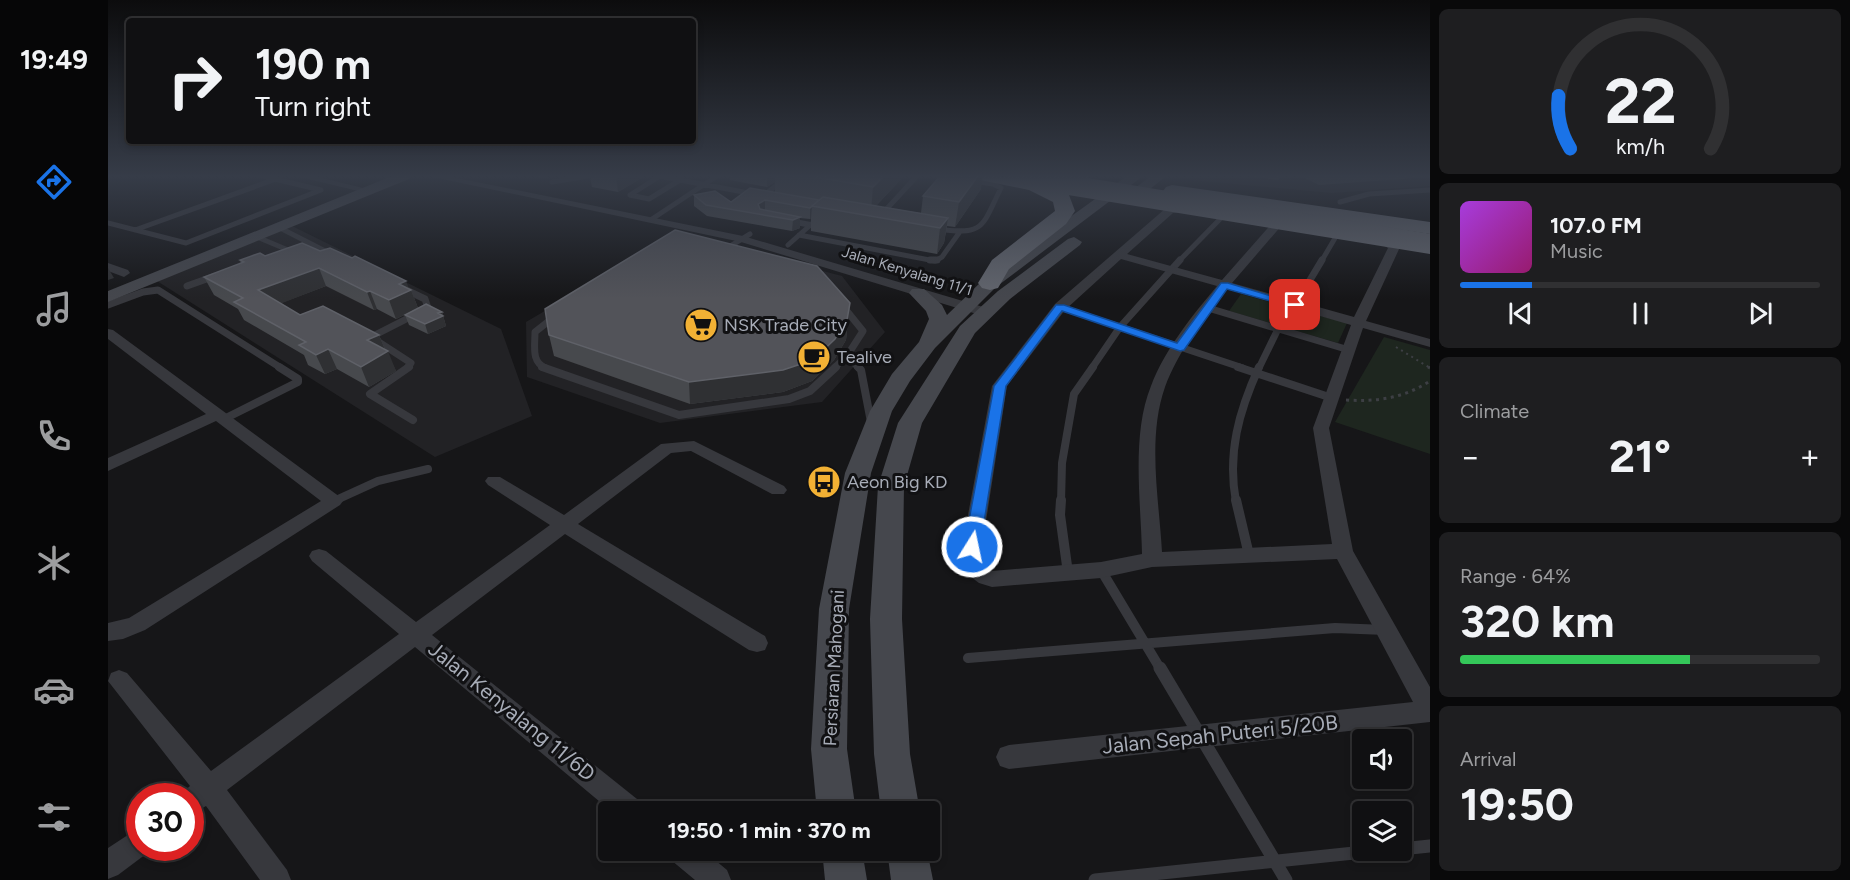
<!DOCTYPE html>
<meta charset="utf-8">
<style>
:root{--surface:#101012;--page:#1e1e20;--text:#f1f3f6;--muted:#9c9d9f;--line:#303032;--accent:#1a73e8}
body{margin:0;font-family:Figtree,sans-serif;background:var(--page);color:var(--text);height:100vh;display:flex;flex-direction:column;font-size:22px;white-space:nowrap}
*{box-sizing:border-box;margin:0}
p{font-size:20px;color:var(--muted)}
.icon{flex:none;width:33px;height:33px;fill:none;stroke:currentColor;stroke-width:2;stroke-linecap:round;stroke-linejoin:round}
.map{position:relative;flex:1;overflow:hidden}
.sheet{display:flex;flex-direction:column;gap:9px;padding:9px;background:#09090a;width:420px}
.sheet>*{flex:none}
.banner{position:absolute;left:18px;top:18px;width:570px;height:126px;border-radius:6px;box-shadow:0 3px 9px #0003,0 0 0 2px var(--line);background:#101012;color:var(--text);overflow:hidden}
.tools{position:absolute;left:1244px;top:729px;display:grid;gap:12px}
.tools a{display:grid;place-items:center;width:60px;height:60px;border-radius:6px;background:var(--surface);box-shadow:0 3px 9px #0003,0 0 0 2px var(--line);font-size:30px}
.speed{position:absolute;left:18px;top:783px;display:flex;gap:12px;font-size:30px;font-weight:700;text-align:center}
.speed>*{display:grid;place-content:center;width:78px;height:78px;border-radius:50%;background:var(--surface);box-shadow:0 3px 9px #0003,0 0 0 2px var(--line);line-height:1}
.speed .limit{border:9px solid #d22;background:#fff;color:#111}
.pin{position:absolute;display:grid;place-items:center;width:51px;height:51px;color:#fff;margin:-26px;border-radius:12px;box-shadow:0 3px 9px #0006}
.me{position:absolute;width:66px;margin:-33px;rotate:10deg;stroke-linejoin:round;filter:drop-shadow(0 0 4px #0008)}
.turn{display:flex;align-items:center;gap:21px;height:126px;padding:0 30px;font-size:27px}
.turn .icon{width:78px;height:78px;stroke-width:2.5}
.turn b{display:block;font-size:42px;line-height:51px}
.big{font-size:45px;font-weight:700;line-height:1.1}
.sheet .tile{flex:1;display:flex;flex-direction:column;justify-content:center;gap:9px;min-width:0;padding:0 21px;border-radius:9px;background:var(--page)}
.sheet .dial{align-items:center;gap:0}
.dial svg{height:156px;overflow:visible;fill:none;stroke:var(--line);stroke-width:7;stroke-linecap:round;text-anchor:middle}
.dial text{fill:var(--text);stroke:none}
.song{display:flex;align-items:center;gap:18px}
.cover{width:72px;height:72px;border-radius:9px;background:linear-gradient(135deg,hsl(280 70% 55%),hsl(320 70% 35%))}
.played{height:6px;border-radius:3px;background:linear-gradient(90deg,var(--accent) 20%,var(--line) 20%)}
.keys{display:flex;justify-content:space-around;direction:ltr}
.heat{display:flex;justify-content:space-between;align-items:center;font-size:33px;direction:ltr}
.charge{height:9px;border-radius:4px;background:linear-gradient(90deg,#34c759 64%,var(--line) 0)}
.trip{position:absolute;left:490px;top:801px;width:342px;height:60px;border-radius:6px;background:var(--surface);box-shadow:0 3px 9px #0003,0 0 0 2px var(--line);font-weight:700;line-height:60px;text-align:center}
main{display:flex;flex:1;min-height:0}
.dock{display:flex;flex-direction:column;width:108px;justify-content:space-around;align-items:center;background:#060607;color:var(--muted)}
.dock .icon{width:42px;height:42px}
.dock .current{color:var(--accent)}
.dock b{font-size:27px;color:var(--text)}
.map>svg:first-child{display:block}
</style>
<main>
<nav class="dock">
<b>19:49</b>
<svg class="icon current" aria-label="directions" viewBox="0 0 24 24"><path d="M12 3l9 9-9 9-9-9zM9 14v-3h6M13 9l2 2-2 2"/></svg>
<svg class="icon" aria-label="music" viewBox="0 0 24 24"><path d="M9 18V5l10-2v13"/><circle cx="6" cy="18" r="3"/><circle cx="16" cy="16" r="3"/></svg>
<svg class="icon" aria-label="phone" viewBox="0 0 24 24"><path d="M5 4h4l2 5-3 2q2 4 5 5l2-3 5 2v4C11 20 4 13 5 4z"/></svg>
<svg class="icon" aria-label="climate" viewBox="0 0 24 24"><path d="M12 3v18M4 7l16 10M4 17L20 7"/></svg>
<svg class="icon" aria-label="car" viewBox="0 0 24 24"><path d="M5 17H2v-5l4-1 3-4h7l3 4 3 1v5h-3M9 17h6M6 11h13"/><circle cx="7" cy="17" r="2"/><circle cx="17" cy="17" r="2"/></svg>
<svg class="icon" aria-label="filters" viewBox="0 0 24 24"><path d="M4 7h16M4 17h16"/><circle cx="9" cy="7" r="2"/><circle cx="15" cy="17" r="2"/></svg>
</nav>
<div class="map">
<svg width="1322" height="880" viewBox="0 0 1322 880">
<rect width="100%" height="100%" fill="#161618"/>
<path fill="#222225" d="M1062 176H1322V186L1224 193 1083 180Z
M184 226 393 329 424 416 327 457 49 281Z
M569 233 734 276 777 332 714 402 552 423 419 377 418 322Z"/>
<path fill="#1e261f" d="M1133 294 1239 323 1230 343 1121 311Z
M1276 337 1322 350V454L1227 422Z"/>
<g fill="none" stroke-linecap="round" stroke-linejoin="round">
<path stroke="#3d3f44" stroke-width="2" stroke-dasharray="2 4" stroke-linecap="butt" d="M1288 347 1322 368"/>
<path stroke="#3d3f44" stroke-width="3" stroke-dasharray="3 4.5" stroke-linecap="butt" d="M1320 367 1322 368
M1238 400C1269 402 1296 398 1322 381"/>
<path stroke="#37383d" stroke-width="5" d="M551 176 646 194
M444 182 480 176
M522 195 541 199 572 180
M522 195 552 176
M656 195 681 176
M1232 202 1261 194 1322 190
M773 215 809 176
M544 219 609 176
M0 223 78 243 213 190 154 176
M172 228 225 255
M830 229C877 236 874 226 893 188L885 184 865 181
M27 230 168 179
M691 235 827 261 834 257 851 233
M149 237 180 250
M680 245 708 220
M616 250 642 234
M1070 262 1116 215
M1213 262 1230 233"/>
<path stroke="#37383d" stroke-width="7" d="M822 260H829
M79 286 107 276
M296 289 317 299 320 308 263 337 303 363 299 368
M0 305 35 292 50 290 173 368
M734 305 755 331 739 356 751 368
M1187 305 1214 260
M952 307 1135 368
M1100 308 1241 350
M438 368C423 363 427 346 427 332L446 317
M726 368 739 356
M984 368 1012 327 1072 260
M1151 368 1170 329"/>
<path stroke="#37383d" stroke-width="8" d="M301 367 262 394 305 420
M434 367 571 415 681 399 702 391 728 367
M750 367 753 370 763 422
M1130 367 1224 398
M116 419 190 382V379L171 367
M226 501 270 481 320 469
M953 502 954 463 966 394 985 367
M1128 502C1119 453 1131 411 1151 367"/>
<path stroke="#37383d" stroke-width="10" d="M953 500 952 515 960 573
M1128 500 1141 555
M993 570 1053 670
M860 658 1227 628 1278 630"/>
<path stroke="#37383d" stroke-width="13" d="M1052 668 1178 880
M1293 849 1322 846
M987 880 1275 850"/>
<path fill="#37383d" fill-rule="evenodd" d="M188 176H206L255 188 250 191Z
M320 176H339L635 236 882 309 883 312 882 315H872L633 242Z
M1081 206 1086 209 1085 211 1065 213 1019 254 1114 280 1166 221H1174V225L1124 283 1246 317 1280 248 1264 239 1265 237H1273L1292 247 1258 321 1322 339V347L1255 328 1221 428 1245 551 1322 687V722L901 769 892 766 888 757 892 748 901 745 1305 702 1229 559 1044 567 993 578 884 587 871 583 863 577 856 563 854 547 884 386 947 304 1058 208ZM1013 259 1109 286C1084 316 1057 349 1043 386 1023 435 1033 502 1034 554L993 562 884 571 877 565 874 547 899 386 957 310ZM1119 289 1243 325 1205 428 1224 544 1054 552C1051 499 1039 438 1057 387 1070 351 1096 319 1119 289Z
M671 216 703 222 708 225 703 228 667 221V217Z
M0 263 20 270 22 273 16 277 0 271Z
M0 329 5 330 232 497 235 501 232 505 37 630 15 639 0 641V623L21 618 213 501 108 421 0 471V458L98 414 0 339Z
M586 441 676 486 679 490 676 494H664L583 451 563 453 470 524 657 636 660 643 657 650 649 652 641 650 457 534 324 635 534 803 538 812H504L307 647 119 790 179 870 183 880H152L98 806 82 815V796H71L82 786 0 681 3 673 11 670 19 673 103 771 291 634 204 561 201 556 204 551 211 549 218 551 308 622 442 525 380 485 377 481 380 477H392L456 515 553 444Z
M32 827V848H43L42 851 10 875 0 879V848Z
M559 850H595L619 870 623 880H587L563 860Z"/>
<path fill="#45474d" fill-rule="evenodd" d="M284 176H303L301 179 0 302V291Z
M1019 176H1035L888 287 827 348 802 381 784 411 763 473 741 609 739 749 748 812H709L703 749 711 609 737 473 762 411 784 374 811 342 821 319 818 311 801 293 804 289H816L834 305 839 315 876 279Z
M1043 176H1058L1025 203H1015L1013 200 1015 197Z
M966 237 974 242 972 245 902 299 867 333 814 423 796 486 794 619 802 754 812 812H773L766 754 762 619 770 486 790 423 852 326 890 291 960 239Z
M714 850H754L759 880H717Z
M779 850H819L825 880H783Z"/>
<path fill="#63666e" fill-rule="evenodd" d="M869 176C903 176 931 178 961 195L967 211 958 224 901 269 890 288 882 290 874 288 870 283 884 260 947 211 945 202 921 190 872 180Z
M959 176H980L981 177 978 181 972 182 962 180Z
M1064 185 1322 222V234L1058 195 1055 191 1058 187Z"/>
<path stroke="#63666e" stroke-width="20" d="M906 176 1322 244"/>
</g>
<path fill="#47494d" d="M425 176H441L436 178Z
M482 176H537L510 192 484 187Z
M622 176H796L768 206 813 213 815 196 873 189 847 227 839 226 836 243 829 254 703 231V218L702 219 692 218V228L684 231 599 216 586 206V195L623 202 667 192V182L659 187 622 180Z
M1139 176H1174L1170 180Z
M1193 176H1322V177L1211 185Z
M212 251 303 290 310 308 288 319 269 309 266 310 218 286 173 303 192 315 271 335 277 349 288 371 261 387 229 369 217 374 200 365 196 355 136 320 130 309 106 295 96 277 133 264 132 260 157 256Z
M742 303 738 340 726 360 704 381 675 392 582 404 446 356 441 335Z
M334 312 338 326 320 334 301 325 297 315Z"/>
<path fill="#2f3033" d="M508 176H537L510 192Z
M659 176H667V182L659 187Z
M776 176H796L763 211 765 187Z
M870 176H875L873 189 847 227 851 202Z
M657 200V211L652 214 650 204Z
M704 207 703 218 702 219V208Z
M692 217V228L684 231 685 220Z
M840 218 836 243 829 254 832 228Z
M0 268 6 278 0 280Z
M211 268 218 286 159 309 150 290Z
M298 281 302 291 303 290 310 308 288 319 281 300 291 284Z
M262 291 269 309 266 310 259 292Z
M742 303 738 340 726 360 704 381 675 392 582 404 581 382Z
M334 312 338 326 320 334 317 324 330 313Z
M271 335 278 352 280 351 288 371 261 387 253 367 259 340Z
M220 349 229 369 217 374 208 355Z"/>
<path fill="#525359" stroke="#5f6168" stroke-width="1.5" d="M702 176H776L765 187Z
M832 176H870L851 202 815 196Z
M642 188 711 200 702 208 657 200 650 204 652 209 692 217 685 220 598 205 586 195 607 191 623 202Z
M715 197 840 218 832 228 704 206Z
M567 230 709 266 742 303 739 320 727 339 705 360 675 370 581 382 441 335 437 309Z
M194 243 212 251 222 248 244 258 247 256 298 281 291 284 303 290 281 300 262 291 259 292 211 268 150 290 192 315 215 306 271 335 259 340 280 351 253 367 220 349 208 355 191 345 198 342 126 302 135 298 96 277 136 262 132 260 152 253 157 256Z
M318 304 334 312 330 313 335 316 317 324 297 315Z"/>
<linearGradient id="sky" x2="0" y2="1"><stop stop-color="#0c0c0d"/><stop offset="0.59" stop-color="#363c48"/><stop offset="1" stop-color="#363c48" stop-opacity="0"/></linearGradient>
<rect width="1322" height="299" fill="url(#sky)"/>
<path fill="#1a73e8" stroke="#114b97" stroke-width="1.5" d="M1113 283H1120L1193 305 1187 308 1119 289 1076 350 1072 351 954 311 898 386 872 547 870 551H858L856 547 886 386 948 305H956L1069 343Z"/>
<defs>
<g id="supermarket-disc" transform="scale(1.725)"><circle r="9.5" fill="#f2b134" stroke="#111113"/><path d="M-6-5.5h2.5l.6 2H6L4.5 2H-2.5L-4.4-4H-6ZM-1.5 3.2a1.3 1.3 0 1 0 .1 0ZM3 3.2a1.3 1.3 0 1 0 .1 0Z" fill="#111"/></g>
<g id="cafe-disc" transform="scale(1.725)"><circle r="9.5" fill="#f2b134" stroke="#111113"/><path d="M-5.5-4.5H6V0H3Q3 3.5 0 3.5H-2.5Q-5.5 3.5-5.5 0ZM3-3.2v2h1.7v-2ZM-6 4.5H4V6H-6Z" fill="#111"/></g>
<g id="bus-disc" transform="scale(1.725)"><circle r="9.5" fill="#f2b134" stroke="#111113"/><path d="M-5-6H5V4H4V6H2V4H-2V6H-4V4H-5ZM-3.5-4V0h7V-4ZM-3.5 1.2v1.5H-2V1.2ZM2 1.2v1.5H3.5V1.2Z" fill="#111"/></g>
</defs>
<g fill-rule="evenodd">
<use href="#supermarket-disc" x="593" y="325"/>
<use href="#cafe-disc" x="706" y="357"/>
<use href="#bus-disc" x="716" y="482"/>
</g>
<g text-anchor="middle" dominant-baseline="central" stroke-width="6" stroke-linejoin="round" paint-order="stroke">
<g font-size="15" fill="#a8adb8" stroke="#111113">
<text transform="translate(799 271) rotate(17)">Jalan Kenyalang 11/1</text>
</g>
<g font-size="18" fill="#a8adb8" stroke="#111113" text-anchor="start">
<text x="616" y="325">NSK Trade City</text>
<text x="729" y="357">Tealive</text>
<text x="739" y="482">Aeon Big KD</text>
</g>
<g font-size="18" fill="#a8adb8" stroke="#111113">
<text transform="translate(726 668) rotate(-87)">Persiaran Mahogani</text>
</g>
<g font-size="21" fill="#a8adb8" stroke="#111113">
<text transform="translate(404 711) rotate(39)">Jalan Kenyalang 11/6D</text>
<text transform="translate(1112 734) rotate(-6)">Jalan Sepah Puteri 5/20B</text>
</g>
</g>
</svg>
<div class="tools">
<a><svg class="icon" aria-label="sound" viewBox="0 0 24 24"><path d="M4 9h4l5-4v14l-5-4H4zM17 9q2 3 0 6"/></svg></a>
<a><svg class="icon" aria-label="layers" viewBox="0 0 24 24"><path d="M12 4l9 5-9 5-9-5zM3 14l9 5 9-5"/></svg></a>
</div>
<div class="speed"><div class="limit">30</div></div>
<div class="pin" style="left:1187px;top:305px;background:#d93025"><svg class="icon" aria-label="arrive" viewBox="0 0 24 24"><path d="M6 21V4h12l-3 4 3 4H6"/></svg></div>
<svg class="me" style="left:864px;top:547px" viewBox="-20 -20 40 40"><circle r="17" fill="#1a73e8" stroke="#fff" stroke-width="3"/><path d="M0-11L8 9 0 5-8 9z" fill="#fff"/></svg>
<div class="trip">19:50 · 1 min · 370 m</div>
<div class="banner">
<div class="turn"><svg class="icon" aria-label="right" viewBox="0 0 24 24"><path d="M7 20v-9h11M14 6l5 5-5 5"/></svg><div><b>190 m</b>Turn right</div></div>
</div>
</div>
<section class="sheet">
<div class="tile dial"><svg viewBox="0 0 100 80">
<path d="M14 69A42 42 0 1 1 86 69"/>
<path d="M14 69A42 42 0 0 1 8 42" stroke="#1a73e8"/>
<text x="50" y="56" font-size="32" font-weight="700">22</text>
<text x="50" y="72" font-size="11">km/h</text>
</svg></div>
<div class="tile">
<div class="song"><i class="cover"></i><div><b>107.0 FM</b><p>Music</p></div></div>
<div class="played"></div>
<div class="keys"><svg class="icon" aria-label="previous" viewBox="0 0 24 24"><path d="M18 5L8 12l10 7zM5 5v14"/></svg><svg class="icon" aria-label="pause" viewBox="0 0 24 24"><path d="M8 5v14M16 5v14"/></svg><svg class="icon" aria-label="next" viewBox="0 0 24 24"><path d="M6 5l10 7-10 7zM19 5v14"/></svg></div>
</div>
<div class="tile"><p>Climate</p>
<div class="heat"><a>−</a><b class="big">21°</b><a>+</a></div>
</div>
<div class="tile"><p>Range · 64%</p><b class="big">320 km</b><div class="charge"></div></div>
<div class="tile"><p>Arrival</p><b class="big">19:50</b></div>
</section>
</main>
